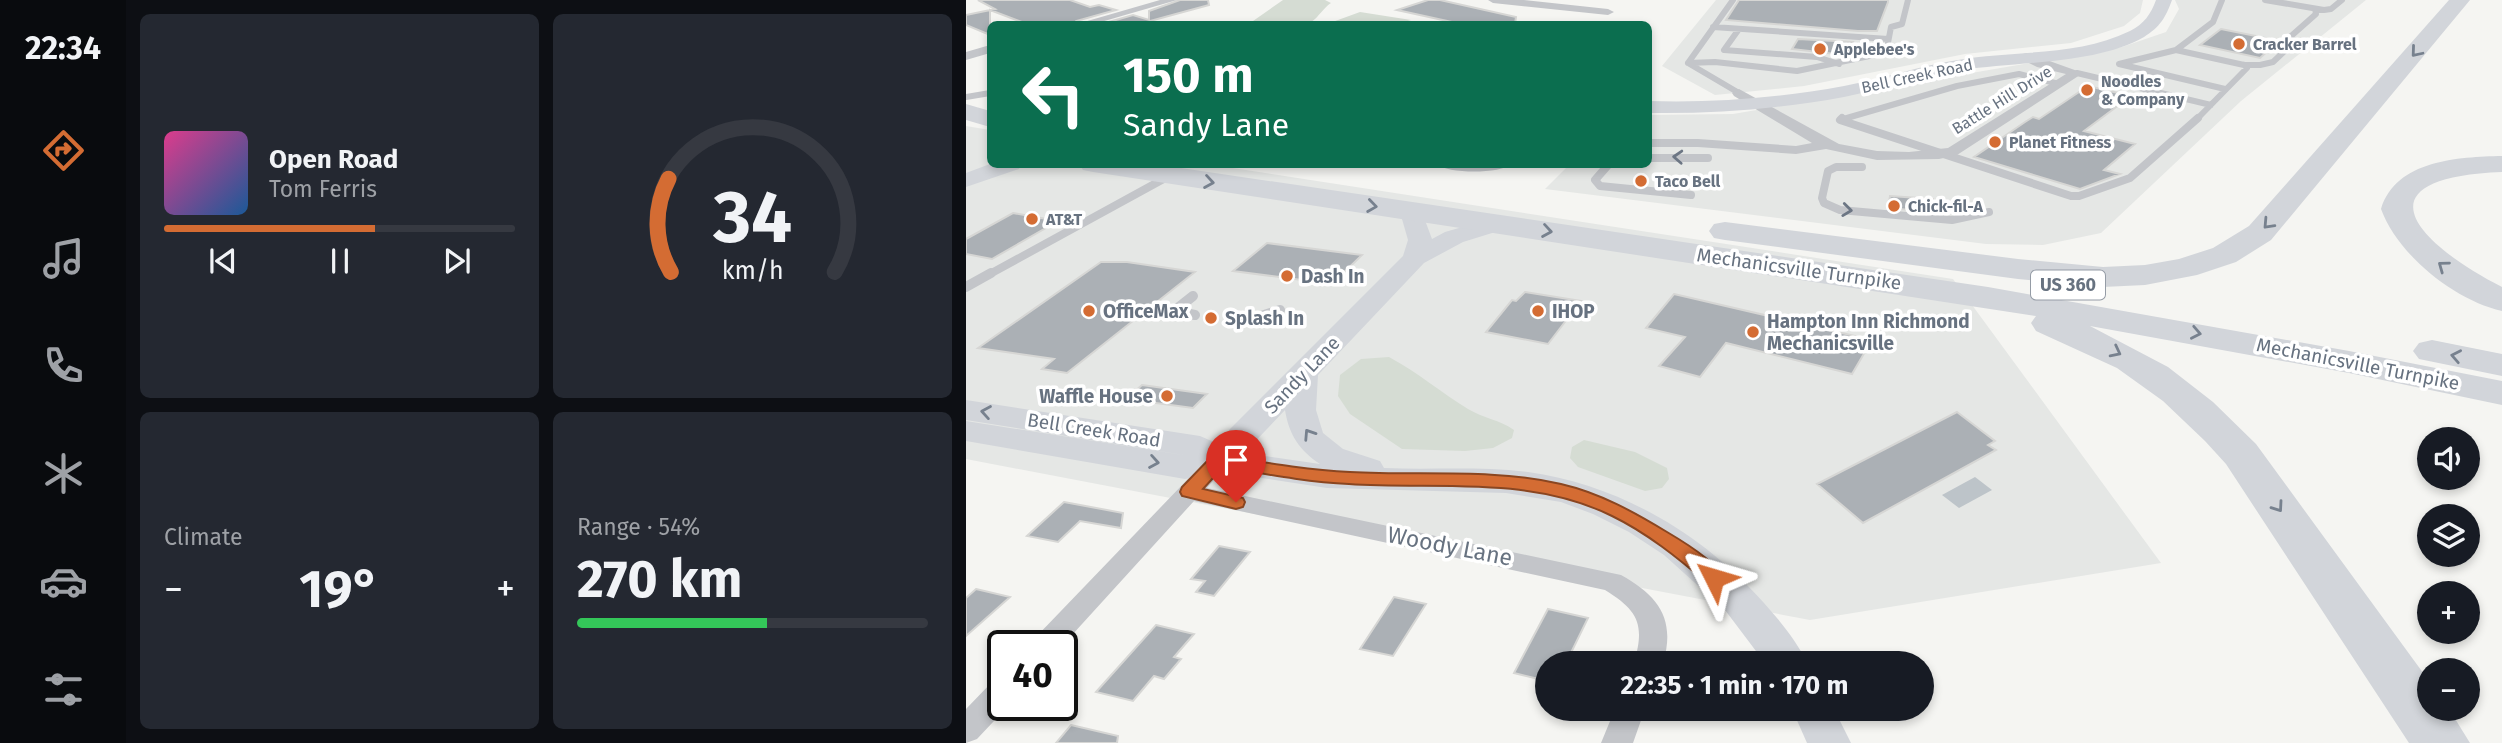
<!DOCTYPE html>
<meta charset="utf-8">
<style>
:root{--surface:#171b24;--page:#242831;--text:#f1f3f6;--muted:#9ea1a6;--line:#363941;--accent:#d46c33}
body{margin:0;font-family:"Fira Sans",sans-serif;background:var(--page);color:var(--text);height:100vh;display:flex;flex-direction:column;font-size:26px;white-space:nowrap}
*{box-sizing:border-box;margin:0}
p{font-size:23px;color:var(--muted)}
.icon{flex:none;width:38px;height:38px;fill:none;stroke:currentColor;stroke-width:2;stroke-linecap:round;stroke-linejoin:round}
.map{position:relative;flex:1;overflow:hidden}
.sheet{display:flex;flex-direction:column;gap:14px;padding:14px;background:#0d0f14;width:840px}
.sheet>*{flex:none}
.hud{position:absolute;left:21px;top:21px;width:665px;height:147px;border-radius:10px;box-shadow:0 4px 10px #0003;background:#0b6e4f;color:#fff;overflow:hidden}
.controls{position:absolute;left:1451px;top:427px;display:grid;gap:14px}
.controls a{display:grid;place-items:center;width:63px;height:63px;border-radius:50%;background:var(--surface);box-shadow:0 4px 10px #0003;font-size:35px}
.speed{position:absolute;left:21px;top:630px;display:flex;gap:14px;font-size:35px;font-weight:700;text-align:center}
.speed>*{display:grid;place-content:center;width:91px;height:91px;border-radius:50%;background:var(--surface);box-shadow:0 4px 10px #0003;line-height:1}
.speed .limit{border:4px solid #111;border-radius:10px;background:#fff;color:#111}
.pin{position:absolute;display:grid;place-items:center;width:60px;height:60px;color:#fff;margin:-72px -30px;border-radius:50% 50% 50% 0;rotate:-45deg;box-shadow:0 0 7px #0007}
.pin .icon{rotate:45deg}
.me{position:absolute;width:77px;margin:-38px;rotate:310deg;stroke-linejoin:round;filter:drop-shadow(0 0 5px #0008)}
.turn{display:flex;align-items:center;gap:24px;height:147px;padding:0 21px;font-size:32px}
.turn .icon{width:91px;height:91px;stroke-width:2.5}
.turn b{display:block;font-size:49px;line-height:60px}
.big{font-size:52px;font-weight:700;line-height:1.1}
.sheet .card{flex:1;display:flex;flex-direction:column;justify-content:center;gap:10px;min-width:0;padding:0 24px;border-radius:10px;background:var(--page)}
.sheet .dial{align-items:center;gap:0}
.dial svg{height:182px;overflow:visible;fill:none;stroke:var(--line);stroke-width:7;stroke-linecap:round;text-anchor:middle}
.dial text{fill:var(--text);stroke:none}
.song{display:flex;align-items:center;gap:21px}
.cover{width:84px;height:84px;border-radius:10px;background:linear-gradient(135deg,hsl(330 70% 55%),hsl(210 70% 35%))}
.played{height:7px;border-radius:4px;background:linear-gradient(90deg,var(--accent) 60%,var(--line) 60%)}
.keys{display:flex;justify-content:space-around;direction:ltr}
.heat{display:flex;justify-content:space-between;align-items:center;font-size:38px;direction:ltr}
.charge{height:10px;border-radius:5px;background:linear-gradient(90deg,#34c759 54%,var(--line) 0)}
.sheet .tiles{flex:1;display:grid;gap:14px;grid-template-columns:repeat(2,1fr)}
.trip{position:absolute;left:569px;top:651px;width:399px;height:70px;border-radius:35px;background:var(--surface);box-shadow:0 4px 10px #0003;font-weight:700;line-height:70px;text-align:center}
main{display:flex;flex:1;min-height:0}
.menu{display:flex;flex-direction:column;width:126px;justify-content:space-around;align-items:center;background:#090b0e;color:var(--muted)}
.menu .icon{width:49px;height:49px}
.menu .on{color:var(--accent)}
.menu b{font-size:32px;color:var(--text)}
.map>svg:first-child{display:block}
</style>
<main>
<nav class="menu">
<b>22:34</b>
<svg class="icon on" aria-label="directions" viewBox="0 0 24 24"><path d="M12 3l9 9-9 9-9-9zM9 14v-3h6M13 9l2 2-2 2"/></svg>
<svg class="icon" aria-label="music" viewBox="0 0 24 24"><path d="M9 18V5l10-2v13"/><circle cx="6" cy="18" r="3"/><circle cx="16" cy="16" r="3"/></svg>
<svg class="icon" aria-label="phone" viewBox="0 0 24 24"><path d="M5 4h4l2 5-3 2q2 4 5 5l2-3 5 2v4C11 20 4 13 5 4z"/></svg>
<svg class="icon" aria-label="climate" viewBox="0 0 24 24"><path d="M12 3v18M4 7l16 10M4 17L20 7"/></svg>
<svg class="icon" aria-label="car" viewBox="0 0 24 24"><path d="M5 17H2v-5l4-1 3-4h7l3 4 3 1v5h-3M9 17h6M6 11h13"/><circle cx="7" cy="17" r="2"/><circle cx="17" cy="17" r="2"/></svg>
<svg class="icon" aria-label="filters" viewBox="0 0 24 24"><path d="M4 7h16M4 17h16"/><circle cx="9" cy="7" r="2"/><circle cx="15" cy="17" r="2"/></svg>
</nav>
<section class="sheet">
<div class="tiles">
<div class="card">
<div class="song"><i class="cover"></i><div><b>Open Road</b><p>Tom Ferris</p></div></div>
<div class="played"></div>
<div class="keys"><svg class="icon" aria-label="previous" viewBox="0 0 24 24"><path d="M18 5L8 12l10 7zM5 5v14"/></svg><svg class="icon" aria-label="pause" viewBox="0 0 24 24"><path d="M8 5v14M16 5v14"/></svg><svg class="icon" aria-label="next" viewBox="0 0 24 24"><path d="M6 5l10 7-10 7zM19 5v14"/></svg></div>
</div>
<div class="card dial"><svg viewBox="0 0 100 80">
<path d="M14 69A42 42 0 1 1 86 69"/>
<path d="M14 69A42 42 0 0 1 13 28" stroke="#d46c33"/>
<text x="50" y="56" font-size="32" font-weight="700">34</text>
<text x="50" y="72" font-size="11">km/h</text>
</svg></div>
<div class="card"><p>Climate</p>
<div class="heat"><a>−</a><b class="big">19°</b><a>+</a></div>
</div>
<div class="card"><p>Range · 54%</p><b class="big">270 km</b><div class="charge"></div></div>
</div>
</section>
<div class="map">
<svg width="1536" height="743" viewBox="0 0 1536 743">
<rect width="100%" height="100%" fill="#f5f5f2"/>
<path fill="#e5e7e5" d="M750 0H1177L1174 13 1158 26 1105 43 999 54 838 86 749 95 696 66Z
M1209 0H1400L1275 101 1135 233 1077 245 1020 244 579 189 603 165 682 164 683 115 767 114 1156 47 1200 32 1213 9Z
M0 126 24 130V164L247 165 987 279 1195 563 844 620 0 459Z"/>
<path fill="#d5dcd3" d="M317 0H359L365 3C357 8 353 17 345 22 331 29 294 25 277 24L287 21Z
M394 12 445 20 432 24H361Z
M423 357C453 373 474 392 502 409 517 418 534 420 548 430L546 438 527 448 499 451 436 449 384 414 372 396 374 375 395 359Z
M618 440 669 452 701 468 703 479 696 488 679 491 612 467 604 458 606 447Z"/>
<path fill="#bdc4c9" d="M1009 477 1026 490 993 508 976 495Z"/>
<path fill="#abb0b5" stroke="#d6d6d4" stroke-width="2" d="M12 0H104L124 7 133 5 150 10 110 21 108 24H61L24 10V35L0 25V15L29 9Z
M214 0H242L243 5 184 21V24H136L167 15 183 20V11Z
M462 0H474L550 17 549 24H495L431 10Z
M773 0H922V2L911 31H892L760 20Z
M1255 29 1305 39 1304 40 1312 42 1294 58 1234 45Z
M832 39 887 42 882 54 878 55 826 49Z
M1122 86 1165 96 1118 131 1169 144 1138 170 1154 174 1114 189 1008 157 1059 122 1067 117 1073 119Z
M924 196 967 199 966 212 922 208Z
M47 213 92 221 26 259 0 254V239Z
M301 243 396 255 366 284 267 271Z
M135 262H161L229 272 101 373 76 369 88 359 12 348Z
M559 292 615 301 582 344 520 332 546 300 550 301Z
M708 294 906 340 886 374 760 343 734 377 693 366 719 337 680 328Z
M176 385 241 394 227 408 160 399Z
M991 412 1029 441 1022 445 1030 450 897 523 851 484Z
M98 502 157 513 155 528 114 521 92 542 61 536Z
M253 546 284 552 248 596 230 592 239 581 225 579Z
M10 589 44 597 0 636V598Z
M428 597 460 604 427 656 394 649Z
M582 609 622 618 600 663H581V681L548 673Z
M190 625 228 634 208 657 215 659 198 679 188 676 167 701 130 692Z
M105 725 152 736 151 743H90Z"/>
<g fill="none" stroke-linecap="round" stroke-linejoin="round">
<path stroke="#c3c5c9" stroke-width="6" d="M767 0 722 63 773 93
M1256 0 1247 22 1210 50 1278 65H1294L1307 62 1326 44 1324 37 1350 14 1349 9
M1299 0 1358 10 1365 9 1376 0
M747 27 922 39
M773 29 758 50 851 57 873 64
M1210 50 1153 64 1259 89
M722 63 749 62 831 71 913 54 921 48 925 27 936 24 942 0
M1111 73 1245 105
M0 97 24 93
M874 120 991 86 1053 74 1093 84
M1230 120 1281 68 1278 65"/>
<path stroke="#c3c5c9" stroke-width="8" d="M876 118 874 120 1105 196H1113L1164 178 1232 118
M682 158H742
M643 164 629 180 634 186 725 195
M896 167H870L862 171 856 198 858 203 874 210 986 220 1023 212
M22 275 203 176"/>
<path stroke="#c3c5c9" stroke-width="10" d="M0 287 25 273
M227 296 208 311 229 315
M262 322 273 323 314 310"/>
<path fill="#c3c5c9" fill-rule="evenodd" d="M194 0H211L128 24H111Z
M522 0H558L642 9 648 12 642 15 527 3Z
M24 45V53L0 60V52Z
M1061 53 1117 73 991 155 973 159 911 160 860 149 830 154 732 147H682V139H732L830 146 846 143 768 96 766 93 773 89 873 144 911 151 943 152 982 148 1100 74 1071 67 1057 60V54Z
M470 164H546C534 174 482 174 470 164Z
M252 453 260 456 264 461 241 488 655 575C693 596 710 620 697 663H668C679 625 673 611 639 590L228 501 96 646H65L69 638 244 456Z
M37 679V705H43L11 739 0 743V709L26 682Z
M649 709H679L667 743H635Z"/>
<path fill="#d2d5da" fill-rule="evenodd" d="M1190 0H1206C1200 17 1194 27 1178 37 1132 64 1049 62 996 70 956 76 917 89 878 97 813 109 748 114 682 113V101C748 103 813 98 878 86 916 79 953 66 992 60 1048 50 1111 57 1164 31 1178 24 1185 14 1190 0Z
M24 164H55L53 169 0 187V173Z
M446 205 454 207 466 239 479 232 531 217 539 219 543 224 539 229 497 242 458 263 352 375 350 410 357 433 377 449 414 461 418 468C466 470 514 466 562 472 654 485 737 534 798 603 814 621 831 641 841 663H799L759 610 698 555 663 532 627 514 595 502 540 493 361 488 256 472 219 479 0 441V421L224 456 0 420V400L234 436 250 443 437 256 442 240 434 212 438 207ZM319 410C323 435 334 451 354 464L278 453Z
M826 709H868L885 743H841Z"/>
<path fill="#d2d5da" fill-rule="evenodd" d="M1483 0H1504L1305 240 1270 262 1231 275 1179 285 1137 287 1052 279 759 240 748 238 743 231 748 224 759 222 1052 259 1137 267 1179 265 1213 259 1247 248 1283 226Z
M0 104 24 111V127L0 120Z
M1536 156V172C1389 178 1450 243 1536 287V311C1488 300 1432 255 1415 209 1430 160 1492 157 1536 156Z
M113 164H188L1022 287 1383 351 1536 381V405L1383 373 1124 326 1202 367 1247 402 1290 444 1463 681V709H1483L1504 743H1443L1260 464 1239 441 1197 401 1151 368 1070 331 1065 323 1070 316 127 172 117 170Z
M1466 340 1536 354V376L1453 359 1447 351 1453 343Z"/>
</g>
<defs><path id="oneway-chevron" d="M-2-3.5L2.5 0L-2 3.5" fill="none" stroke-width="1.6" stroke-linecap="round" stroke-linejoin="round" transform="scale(1.75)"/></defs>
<g stroke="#77818e">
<use href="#oneway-chevron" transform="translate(1450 52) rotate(130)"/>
<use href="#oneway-chevron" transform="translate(243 182) rotate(9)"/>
<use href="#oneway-chevron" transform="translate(406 206) rotate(8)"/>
<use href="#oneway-chevron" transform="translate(1302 224) rotate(133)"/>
<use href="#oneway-chevron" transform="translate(581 231) rotate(9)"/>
<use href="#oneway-chevron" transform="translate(1477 266) rotate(-144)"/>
<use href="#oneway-chevron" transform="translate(1230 333) rotate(11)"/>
<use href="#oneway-chevron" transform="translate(1150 352) rotate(27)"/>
<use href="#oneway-chevron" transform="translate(1490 356) rotate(-169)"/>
<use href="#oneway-chevron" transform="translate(20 412) rotate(-170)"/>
<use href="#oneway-chevron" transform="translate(343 434) rotate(-123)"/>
<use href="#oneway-chevron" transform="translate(188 462) rotate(10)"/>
<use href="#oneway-chevron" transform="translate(1312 507) rotate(55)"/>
</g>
<g stroke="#6c7684">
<use href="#oneway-chevron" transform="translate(712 157) rotate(-177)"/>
<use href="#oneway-chevron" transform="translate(881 210) rotate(7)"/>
</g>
<path fill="#d46c33" stroke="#8a4621" stroke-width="2" d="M253 455C296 462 340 470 384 472 454 476 526 468 595 484 634 493 668 512 701 532 718 542 749 561 759 578L756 583 748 585 741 583C712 558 681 533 646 516 564 475 471 490 383 484 341 482 299 474 257 467L237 489 277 498 279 502 277 507 270 509 216 496 214 492 216 487 246 456Z"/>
<g fill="#d46c33" stroke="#fff" stroke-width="2.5">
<circle cx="1273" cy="44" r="7"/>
<circle cx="854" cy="49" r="7"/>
<circle cx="1121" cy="90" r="7"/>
<circle cx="1029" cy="142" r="7"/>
<circle cx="675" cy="181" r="7"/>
<circle cx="928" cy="206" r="7"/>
<circle cx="66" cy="219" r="7"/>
<circle cx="321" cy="276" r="7"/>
<circle cx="123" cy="311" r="7"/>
<circle cx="572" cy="311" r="7"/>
<circle cx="245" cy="318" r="7"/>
<circle cx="787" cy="332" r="7"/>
<circle cx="201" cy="396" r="7"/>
</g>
<g text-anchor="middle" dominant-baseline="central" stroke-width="7" stroke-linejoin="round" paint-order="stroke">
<g font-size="16" font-weight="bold" fill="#677280" stroke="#fff" text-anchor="start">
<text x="1287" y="44">Cracker Barrel</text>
<text x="868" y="49">Applebee's</text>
<text x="1135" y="81">Noodles<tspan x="1135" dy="18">&amp; Company</tspan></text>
<text x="1043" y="142">Planet Fitness</text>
<text x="689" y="181">Taco Bell</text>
<text x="942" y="206">Chick-fil-A</text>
<text x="80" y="219">AT&amp;T</text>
</g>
<g font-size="16" fill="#677280" stroke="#fff">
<text transform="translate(951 76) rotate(-12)">Bell Creek Road</text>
<text transform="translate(1036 100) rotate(-32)">Battle Hill Drive</text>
</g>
<rect fill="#fff" stroke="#959ca6" stroke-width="2" x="1065" y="270.5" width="74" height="29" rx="5"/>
<g font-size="18" font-weight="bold" fill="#677280">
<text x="1102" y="285">US 360</text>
</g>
<g font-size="19" fill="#677280" stroke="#fff">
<text transform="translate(833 269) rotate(8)">Mechanicsville Turnpike</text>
<text transform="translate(1392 364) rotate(11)">Mechanicsville Turnpike</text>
<text transform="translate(336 375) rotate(-46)">Sandy Lane</text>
<text transform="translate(128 430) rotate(9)">Bell Creek Road</text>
</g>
<g font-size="19" font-weight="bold" fill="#677280" stroke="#fff" text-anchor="start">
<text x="335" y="276">Dash In</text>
<text x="137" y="311">OfficeMax</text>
<text x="586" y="311">IHOP</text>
<text x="259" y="318">Splash In</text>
<text x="801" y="321">Hampton Inn Richmond<tspan x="801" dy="22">Mechanicsville</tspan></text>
<text x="187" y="396" text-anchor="end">Waffle House</text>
</g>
<g font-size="23" fill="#677280" stroke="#fff">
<text transform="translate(484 546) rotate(11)">Woody Lane</text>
</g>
</g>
</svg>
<div class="controls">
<a><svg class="icon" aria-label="sound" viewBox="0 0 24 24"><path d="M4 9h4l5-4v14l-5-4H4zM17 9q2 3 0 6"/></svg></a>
<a><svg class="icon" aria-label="layers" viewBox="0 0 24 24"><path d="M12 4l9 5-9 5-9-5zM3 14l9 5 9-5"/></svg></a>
<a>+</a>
<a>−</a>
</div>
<div class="speed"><div class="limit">40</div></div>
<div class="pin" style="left:270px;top:502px;background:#d93025"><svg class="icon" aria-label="arrive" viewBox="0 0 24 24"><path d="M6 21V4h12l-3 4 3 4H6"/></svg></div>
<svg class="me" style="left:748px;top:578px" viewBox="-20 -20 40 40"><path d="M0-17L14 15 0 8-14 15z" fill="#d46c33" stroke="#fff" stroke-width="4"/></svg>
<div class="trip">22:35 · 1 min · 170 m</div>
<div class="hud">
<div class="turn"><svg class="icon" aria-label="left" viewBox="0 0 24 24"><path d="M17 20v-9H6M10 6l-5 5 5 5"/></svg><div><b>150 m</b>Sandy Lane</div></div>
</div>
</div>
</main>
